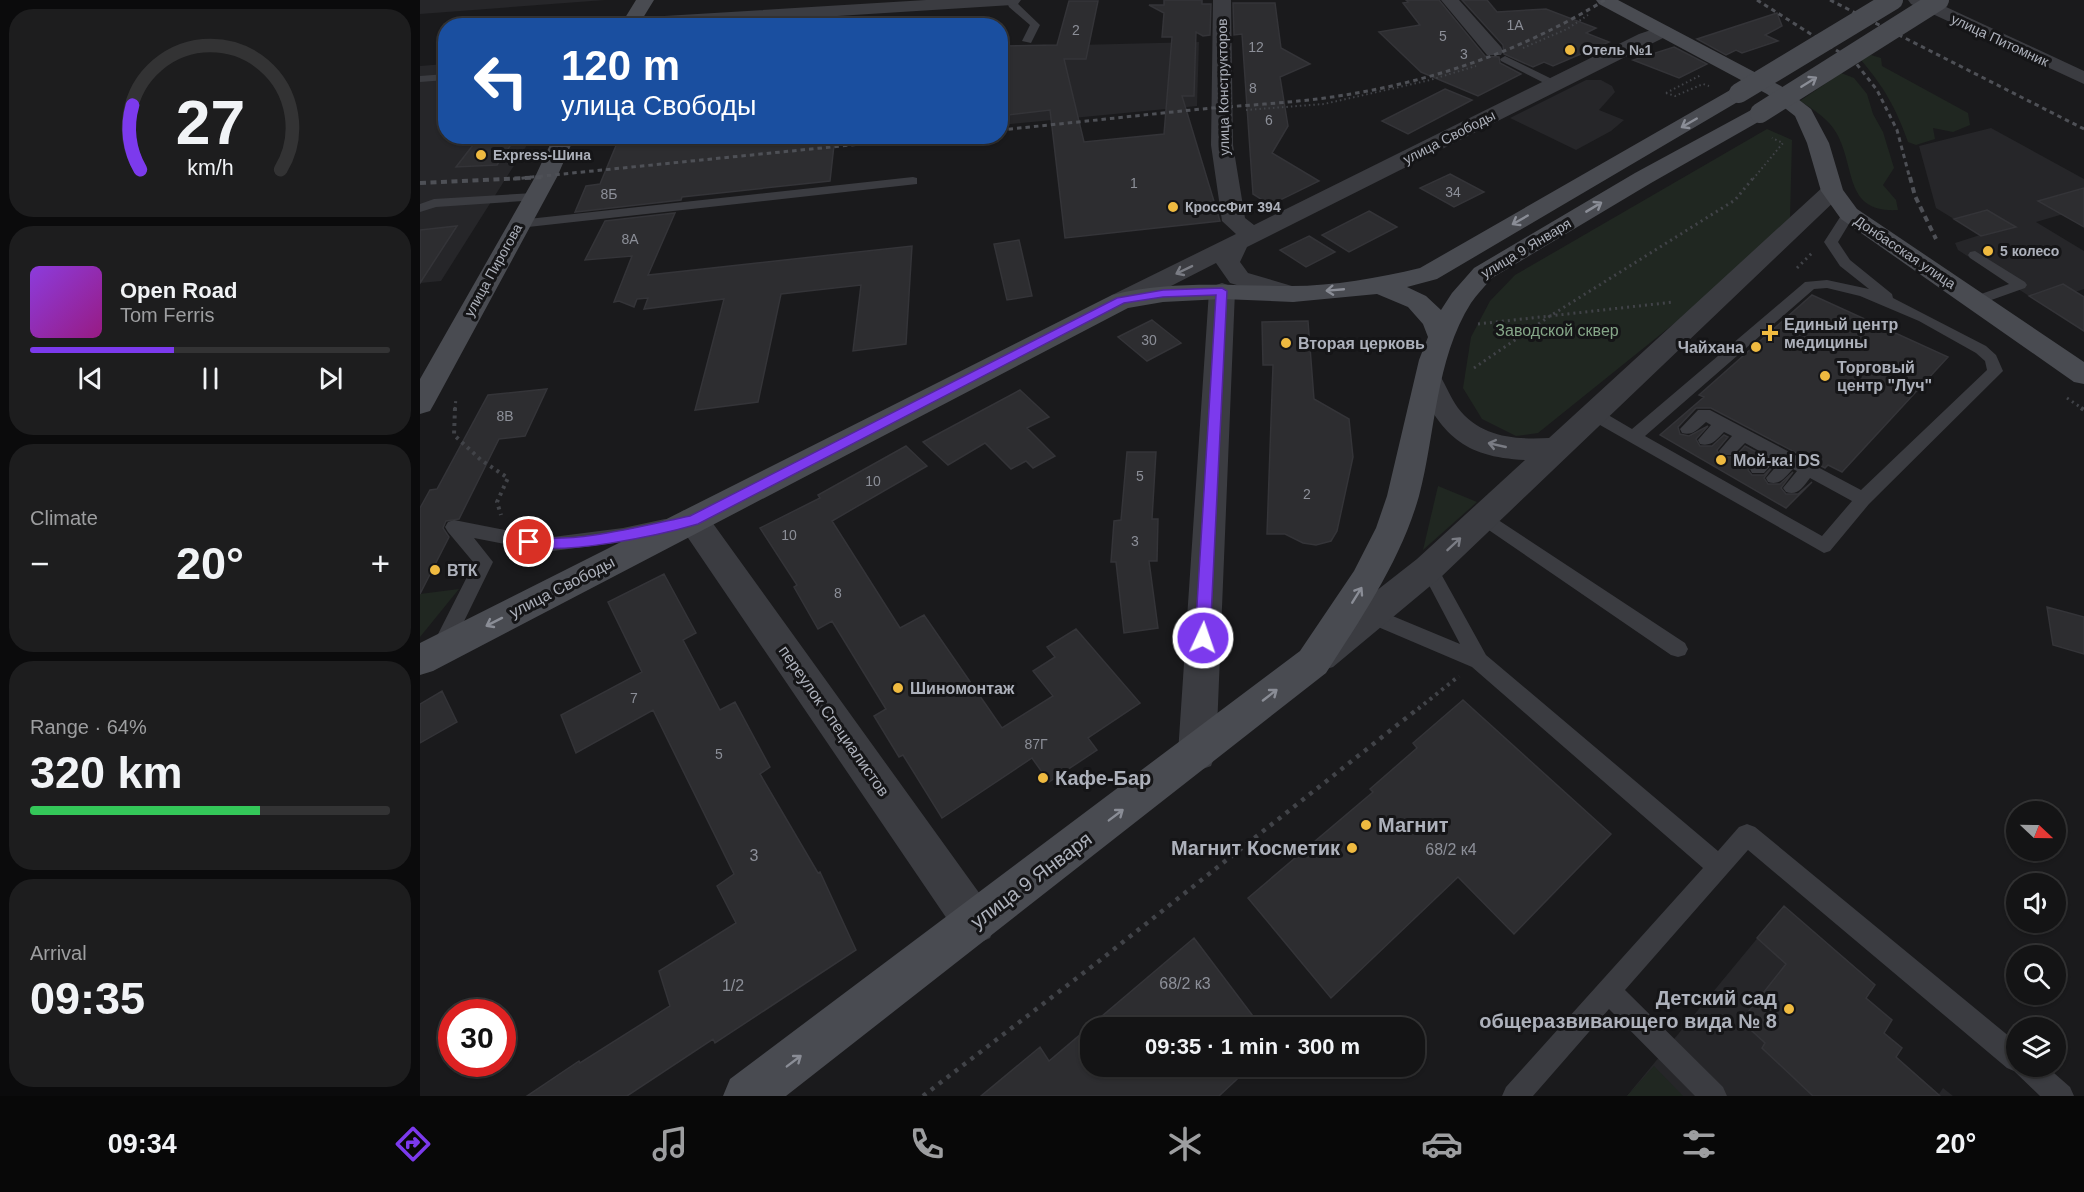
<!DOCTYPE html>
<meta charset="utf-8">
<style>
:root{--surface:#141415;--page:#1d1d1e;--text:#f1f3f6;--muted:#9d9ea0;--line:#333334;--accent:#7c3aed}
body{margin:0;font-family:Helvetica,sans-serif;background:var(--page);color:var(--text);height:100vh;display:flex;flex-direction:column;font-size:22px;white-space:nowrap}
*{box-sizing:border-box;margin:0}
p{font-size:20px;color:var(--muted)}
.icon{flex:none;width:33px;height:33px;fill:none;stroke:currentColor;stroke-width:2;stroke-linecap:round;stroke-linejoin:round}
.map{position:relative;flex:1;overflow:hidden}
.sheet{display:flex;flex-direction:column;gap:9px;padding:9px;background:#0b0b0c;width:420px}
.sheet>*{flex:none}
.top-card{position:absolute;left:18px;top:18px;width:570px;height:126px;border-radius:24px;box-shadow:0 2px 4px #0004,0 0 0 2px var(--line);background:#1a4fa0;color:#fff;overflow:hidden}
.needle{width:39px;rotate:112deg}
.fabs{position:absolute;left:1586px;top:801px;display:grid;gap:12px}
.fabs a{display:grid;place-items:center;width:60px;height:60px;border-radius:50%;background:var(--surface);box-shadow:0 2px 4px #0004,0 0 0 2px var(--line);font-size:30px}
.speed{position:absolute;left:18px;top:999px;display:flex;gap:12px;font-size:30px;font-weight:700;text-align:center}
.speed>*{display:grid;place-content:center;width:78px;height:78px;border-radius:50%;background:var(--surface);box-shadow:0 2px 4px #0004,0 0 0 2px var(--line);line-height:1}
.speed .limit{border:9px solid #d22;background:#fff;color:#111}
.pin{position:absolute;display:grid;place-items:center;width:51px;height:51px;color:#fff;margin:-26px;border:3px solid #fff;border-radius:50%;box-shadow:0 2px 6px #0007}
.me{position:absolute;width:66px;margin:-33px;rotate:3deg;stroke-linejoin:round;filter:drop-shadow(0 0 4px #0008)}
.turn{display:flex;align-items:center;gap:21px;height:126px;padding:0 24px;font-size:27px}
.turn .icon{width:78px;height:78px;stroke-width:2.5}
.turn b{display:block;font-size:42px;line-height:51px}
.big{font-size:45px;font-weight:600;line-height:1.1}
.sheet .tile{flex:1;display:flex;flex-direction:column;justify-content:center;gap:9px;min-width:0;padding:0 21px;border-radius:24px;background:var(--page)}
.sheet .dial{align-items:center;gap:0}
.dial svg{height:156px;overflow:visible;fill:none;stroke:var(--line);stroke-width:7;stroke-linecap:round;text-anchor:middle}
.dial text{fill:var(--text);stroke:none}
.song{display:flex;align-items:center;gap:18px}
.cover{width:72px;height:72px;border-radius:9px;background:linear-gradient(135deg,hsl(270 70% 55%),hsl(310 70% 35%))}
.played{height:6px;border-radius:3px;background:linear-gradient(90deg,var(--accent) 40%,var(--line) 40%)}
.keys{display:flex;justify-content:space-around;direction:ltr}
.heat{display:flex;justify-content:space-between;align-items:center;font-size:33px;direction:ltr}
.charge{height:9px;border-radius:4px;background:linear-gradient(90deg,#34c759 64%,var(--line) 0)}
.trip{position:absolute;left:660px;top:1017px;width:345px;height:60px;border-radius:24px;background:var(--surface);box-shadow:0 2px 4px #0004,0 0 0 2px var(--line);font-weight:600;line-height:60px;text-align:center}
.menu{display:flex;height:96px;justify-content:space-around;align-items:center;background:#080808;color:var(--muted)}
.menu .icon{width:42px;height:42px}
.menu .current{color:var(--accent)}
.menu b{font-size:27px;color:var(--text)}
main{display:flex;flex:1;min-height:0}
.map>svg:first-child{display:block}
</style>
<main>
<section class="sheet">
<div class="tile dial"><svg viewBox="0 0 100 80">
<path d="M14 69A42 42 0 1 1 86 69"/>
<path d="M14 69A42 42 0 0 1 10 36" stroke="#7c3aed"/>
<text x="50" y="56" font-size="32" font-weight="700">27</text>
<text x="50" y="72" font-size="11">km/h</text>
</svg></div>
<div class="tile">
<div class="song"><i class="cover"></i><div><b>Open Road</b><p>Tom Ferris</p></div></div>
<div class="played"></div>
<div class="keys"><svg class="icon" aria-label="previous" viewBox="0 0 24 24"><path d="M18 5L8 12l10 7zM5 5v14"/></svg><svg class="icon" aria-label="pause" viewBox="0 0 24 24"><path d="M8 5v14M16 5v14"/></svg><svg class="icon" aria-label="next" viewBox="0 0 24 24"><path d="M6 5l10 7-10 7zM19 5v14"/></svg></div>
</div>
<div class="tile"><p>Climate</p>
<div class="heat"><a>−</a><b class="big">20°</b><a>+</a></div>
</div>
<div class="tile"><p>Range · 64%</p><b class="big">320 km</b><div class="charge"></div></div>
<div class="tile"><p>Arrival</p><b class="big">09:35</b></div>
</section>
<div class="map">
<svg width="1664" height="1096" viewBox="0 0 1664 1096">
<rect width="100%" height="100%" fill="#1a1a1c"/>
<path fill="#262629" d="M0 0H185L0 14Z
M779 42 777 106 581 125 580 47Z
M25 64 26 136 112 137 21 281 0 283V66Z
M1166 80H1181L1192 86 1195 92 1179 110 1204 120 1191 131 1156 150 1090 118Z
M1571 128 1664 179V208L1616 222 1664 251V289L1655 292 1643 284 1609 296 1538 250 1535 243 1560 235 1516 208 1499 146Z
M1364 906 1455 984 1446 998 1472 1020 1464 1033 1482 1048 1476 1057 1519 1094 1523 1088 1533 1096H1207Z"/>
<path fill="#202721" d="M1451 55 1461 58 1462 66 1548 113 1550 125 1533 132 1513 128 1515 139 1496 145 1488 142C1476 108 1464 87 1441 60Z
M1421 73 1434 78 1447 94 1453 114 1463 132 1474 168 1463 185 1476 200 1478 210C1424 213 1436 169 1417 134 1408 118 1394 110 1380 101Z
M1347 129 1372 140 1370 218 1343 252 1118 433 1096 436 1062 419 1043 388 1051 337 1070 301 1095 275Z
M1018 486 1057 502 1003 550Z
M39 589 0 637V594Z
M1234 1066 1263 1096H1207Z"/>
<path fill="#2d2d30" stroke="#343438" stroke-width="1.5" d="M744 0H782V4H791L790 35 783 36 776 32 774 96H762L800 221 645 238 630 110 580 116V46L637 45 649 1H678L666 59H644L664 142 744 134 752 37H742L744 13 729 5H744Z
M986 0H1019L1065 56 1079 57 1080 63 1101 74 1058 96 1001 72 959 32 1000 25 983 3 988 2Z
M1042 0H1067L1077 12 1126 9 1176 28 1166 33 1189 42 1133 66 1124 62 1113 67 1084 54 1083 45Z
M813 3H855L861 48 890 64 860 77 868 126 852 153 899 181 850 205 833 194 822 34 814 35Z
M1357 13 1362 26 1345 35 1358 41 1322 53 1316 50 1306 55 1277 39Z
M1254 47 1287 64 1259 78 1213 60Z
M1025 89 1052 100 988 134 962 121Z
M60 136H97L77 165 36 167Z
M200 136H415L410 181 262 197 261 200 155 212 166 186 180 184Z
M1030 174 1064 192 1034 207 1000 188Z
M1664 188V227L1618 201Z
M1567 210 1596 227 1561 236 1534 219Z
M949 211 977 227 929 252 902 235Z
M255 213 228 275 492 246 486 344 433 351 441 285 361 294 338 402 275 410 304 299 224 309 228 298 217 299 214 307 199 301 194 302 212 256 165 260 185 221Z
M37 226 0 283V230Z
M889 236 915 252 886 267 860 250Z
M599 240 612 296 587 300 574 244Z
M1643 284 1664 297V331L1609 296Z
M1392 295 1528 357 1422 472 1408 465 1405 468 1291 408H1276L1258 427 1260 434 1269 436 1288 426 1276 439 1280 446H1292L1304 435 1308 437 1297 450 1301 457H1315L1325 446 1340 454 1328 470 1332 475H1344L1353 466 1344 478 1348 484H1360L1373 472 1361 488 1366 494H1378L1392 482 1366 508 1240 435 1284 397 1279 395Z
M732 320 761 343 727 361 698 337Z
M888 321 894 399 929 419 933 457 917 531 911 541 896 545 883 543 865 534H847L853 365H843L842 322Z
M127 389 105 436 79 439 39 519 26 521 23 528 29 537 0 594V508L10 490 17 489 68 395Z
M600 390 629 417 607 428 635 456 613 468 606 461 591 469 565 443 528 465 503 442Z
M486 446 507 466 412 521 480 628 504 615 582 728 633 696 613 671 635 657 627 647 656 629 720 703 668 738 677 750 629 782 612 758 522 818 483 755 479 757 454 716 466 709 412 621 398 629 374 587 377 585 340 528 400 498 398 495Z
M707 452H736L732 519H738L737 561H729L738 628 704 633 696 562H691L694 521 701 520Z
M244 574 276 633 263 640 300 710 315 702 350 767 340 774 398 873 400 872 436 950 295 1043 293 1039 207 1096H107L159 1061 160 1063 250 1006 239 971 316 923 297 886 314 874 233 710 156 753 141 715 222 672 188 602Z
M1627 607 1664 617V654L1633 645Z
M22 691 37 722 0 743V704Z
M1043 700 1191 834 1094 934 1038 877 911 998 828 898 953 792 950 789 997 748 993 743Z
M1364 906 1455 985 1446 998 1472 1020 1464 1033 1482 1048 1476 1057 1520 1096H1393L1342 1048 1345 1043 1321 1021 1366 964 1337 938Z
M774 938 842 1028H670V1066H831L799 1096H561L620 1047 629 1061Z"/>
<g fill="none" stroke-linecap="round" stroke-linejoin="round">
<path stroke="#414348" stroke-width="2" stroke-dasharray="1.5 3" stroke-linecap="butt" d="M1103 48 1147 29 1168 15
M1246 93 1281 75
M1246 93 1255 96 1283 84 1289 86
M826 110 904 104 1010 80 1056 66
M1333 179 1363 143 1352 138"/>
<path stroke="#414348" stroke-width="3" stroke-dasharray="2 4" stroke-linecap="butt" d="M1377 268 1393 252
M1058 324 1254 302
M1054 368 1130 316 1315 200 1334 177
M1647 398 1663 409
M35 409 36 398"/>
<path stroke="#414348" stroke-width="4" stroke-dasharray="3 4.5" stroke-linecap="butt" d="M35 408 34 435 61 460 88 478 77 502 81 515
M1661 408 1664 410
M998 709 1039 676"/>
<path stroke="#414348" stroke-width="4.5" stroke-dasharray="4 6" stroke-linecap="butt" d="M503 1096 679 961 1000 707"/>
<path fill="#3b3c41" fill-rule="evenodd" d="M586 0H594L620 25 611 43 602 41 610 25 589 7Z
M1085 56 1138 82 1139 84 1138 86H1130L1081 61 1080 59Z
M26 74V80L0 82V76Z
M493 177 497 178V184L99 228 93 224 99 220Z
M114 193 118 194 120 197 118 200 16 207 0 212V204L14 199Z
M1429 210 1435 214 1418 242 1430 260 1472 294 1473 298 1566 346 1576 355 1583 371 1449 504 1410 551 1404 553 1166 417 1164 413 1166 409H1178L1212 429 1385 282 1407 280 1449 289 1420 266 1404 242 1424 211ZM1407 288 1440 296 1499 321 1556 353 1565 361 1567 370 1441 490 1290 410H1278L1260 429 1262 433C1273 436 1278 429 1286 422L1291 425 1278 440 1280 444C1292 447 1297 439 1304 432L1312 436 1299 451 1301 455H1313L1325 443 1343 453 1330 469 1332 473H1344L1356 460 1360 462 1346 478 1348 482C1360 486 1365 477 1373 469L1377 471 1363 488 1366 492C1378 496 1383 487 1390 478L1432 501 1402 536 1225 436 1394 289Z
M1555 251 1605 282 1607 285 1605 288 1560 304H1550L1548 301 1550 298 1589 284 1550 258 1548 255 1550 252Z
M1063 510 1265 643 1268 649 1265 655 1258 657 1251 655 1057 522 1054 517 1057 512Z
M245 519 251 521 254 526 251 531 203 542 125 552 54 538 73 562 28 654 21 656 14 654 11 648 54 563 28 532 25 527 28 522 34 520 125 538 203 528Z
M1009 561 1015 563 1066 655 1298 851 1319 827 1327 824 1335 827 1596 1042V1066H1626L1650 1087 1654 1096H1620L1594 1071 1587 1068 1328 850 1205 990 1303 1087 1307 1096H1275L1189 1009 1113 1096H1082L1086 1087 1283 868 1052 667 944 621 941 615 944 609 951 607 1040 644 1000 568 1003 563Z"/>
<path fill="#3b3c41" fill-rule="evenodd" d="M506 0H601L598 4 592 5 258 26H204L202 23 205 19 211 18Z
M793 0H811L813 145 825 218 834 225 1219 34 1243 26 1249 27 1252 31 1249 35 827 247 820 262 828 273 882 289 886 294 882 299 873 302 810 283 796 263 710 307 701 309 692 307 688 301 692 295 816 234 802 221 791 145Z
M1021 0H1039L1081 47 1083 51 1081 55H1067Z
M1488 0H1511L1664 71V84L1491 4Z
M1412 184 1420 186 1423 191 1420 196 1021 577 913 667 900 671 887 667 882 656 887 645 997 559 1105 460C1042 457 1022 434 995 381L999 374 1009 372 1019 374C1026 385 1030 397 1038 408 1060 437 1095 440 1129 438L1404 186Z
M802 283 811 286 815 291 796 753 791 766 777 771 763 766 758 753 789 291 793 286Z
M273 508 284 511 570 908 577 923 570 938 555 945 540 938 262 529 257 520 262 511Z"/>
<path fill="#494b51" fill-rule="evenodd" d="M216 0H234L218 26H200Z
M1176 0H1198L1361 86 1391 109 1409 143 1423 190 1437 209 1664 362V384L1654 382 1421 219 1401 191 1387 143 1375 116 1347 94 1179 4Z
M1319 87 1326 89 1329 93 1326 97 1017 279 987 287 1006 296 1021 310 1032 293 1054 268 1215 173 1333 109H1347L1350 113 1347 117 1231 183 1072 278C1065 286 1057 294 1051 303 1015 360 1016 432 999 496 981 560 942 617 906 673L366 1096H303L310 1079 880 651 934 571 956 528 967 496 999 360 1008 337 1003 324 988 307 957 294 873 302 802 299 743 302 708 308 13 671 0 675V643L692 295C753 280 809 286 871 286 914 286 958 278 1000 268L1312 89Z
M134 136H155L137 177 14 404 10 411 0 414V379L115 177Z"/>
<path stroke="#4e5056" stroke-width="3" stroke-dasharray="4.5 4" stroke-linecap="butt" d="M1337 0 1435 62 1457 90 1477 130 1490 179
M1410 0 1664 129
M580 130C651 123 721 115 792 108 830 105 867 103 905 98 1006 84 1098 53 1185 0
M93 179 520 136"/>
<path stroke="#4e5056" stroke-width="4" stroke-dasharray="6 4.5" stroke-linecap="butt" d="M1490 177 1495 196 1516 239
M0 183 124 177"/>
<path stroke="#494b51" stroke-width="20" d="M1319 93 1473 0
M1340 113 1519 0"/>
</g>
<defs><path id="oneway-shaft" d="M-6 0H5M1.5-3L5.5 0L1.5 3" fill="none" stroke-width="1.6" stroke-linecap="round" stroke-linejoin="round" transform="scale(1.5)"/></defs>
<g stroke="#8a8d96">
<use href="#oneway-shaft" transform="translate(1389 82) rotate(-32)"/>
<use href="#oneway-shaft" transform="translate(1269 123) rotate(150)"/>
<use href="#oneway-shaft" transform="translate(1174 207) rotate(-31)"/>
<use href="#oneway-shaft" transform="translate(1100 220) rotate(150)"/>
<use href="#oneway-shaft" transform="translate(915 290) rotate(175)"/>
<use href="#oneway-shaft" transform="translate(937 595) rotate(-58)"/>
<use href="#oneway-shaft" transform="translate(74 622) rotate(153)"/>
<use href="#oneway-shaft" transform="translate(850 695) rotate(-38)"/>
<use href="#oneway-shaft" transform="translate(696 815) rotate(-37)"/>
<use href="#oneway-shaft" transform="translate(374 1061) rotate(-37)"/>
</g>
<g stroke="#7a7c84">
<use href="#oneway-shaft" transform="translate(764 270) rotate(154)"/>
<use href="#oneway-shaft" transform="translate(1077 445) rotate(-167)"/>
<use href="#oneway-shaft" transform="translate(1034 544) rotate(-43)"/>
</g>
<path fill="#7c3aed" stroke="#51269a" stroke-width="1.5" d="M802 288 807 291 790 638 788 642 783 644 777 642 775 638 796 295 743 297 704 303 278 524C241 535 139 557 104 545L102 542 109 536C151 545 226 525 270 516L697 298 743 290Z"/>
<g fill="#efba40" stroke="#151517" stroke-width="2">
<circle cx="1150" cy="50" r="6"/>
<circle cx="61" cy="155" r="6"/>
<circle cx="753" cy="207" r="6"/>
<circle cx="1568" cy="251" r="6"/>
<path d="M1347 324h6v6h6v6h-6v6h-6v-6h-6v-6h6z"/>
<circle cx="866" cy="343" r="6"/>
<circle cx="1336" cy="347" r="6"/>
<circle cx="1405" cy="376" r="6"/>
<circle cx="1301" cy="460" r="6"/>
<circle cx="15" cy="570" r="6"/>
<circle cx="478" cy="688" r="6"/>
<circle cx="623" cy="778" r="6"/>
<circle cx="946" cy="825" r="6"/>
<circle cx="932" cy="848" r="6"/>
<circle cx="1369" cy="1009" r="6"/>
</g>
<g text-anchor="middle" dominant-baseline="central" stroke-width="6" stroke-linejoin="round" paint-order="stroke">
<g font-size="14" fill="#8c8f98">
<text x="1095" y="25">1А</text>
<text x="656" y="30">2</text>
<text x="1023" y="36">5</text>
<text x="836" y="47">12</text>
<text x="1044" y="54">3</text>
<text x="833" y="88">8</text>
<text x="849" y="120">6</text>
<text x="714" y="183">1</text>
<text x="1033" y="192">34</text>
<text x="189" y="194">8Б</text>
<text x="210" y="239">8А</text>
<text x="729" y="340">30</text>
<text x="85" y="416">8В</text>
<text x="720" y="476">5</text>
<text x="453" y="481">10</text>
<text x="887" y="494">2</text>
<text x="369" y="535">10</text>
<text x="715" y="541">3</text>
<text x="418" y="593">8</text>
<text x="214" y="698">7</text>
<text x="616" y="744">87Г</text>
<text x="299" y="754">5</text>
</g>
<g font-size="14" fill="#adb1bb" stroke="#151517">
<text transform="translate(1580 40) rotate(25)">улица Питомник</text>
<text transform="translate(803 87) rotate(-91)">улица Конструкторов</text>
<text transform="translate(1029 137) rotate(-27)">улица Свободы</text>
<text transform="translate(1106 248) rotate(-31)">улица 9 Января</text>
<text transform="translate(1485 252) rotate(34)">Донбасская улица</text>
<text transform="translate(73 270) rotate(-61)">улица Пирогова</text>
</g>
<g font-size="14" font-weight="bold" fill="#adb1bb" stroke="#151517" text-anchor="start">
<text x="1162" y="50">Отель №1</text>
<text x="73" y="155">Express-Шина</text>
<text x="765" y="207">КроссФит 394</text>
<text x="1580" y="251">5 колесо</text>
</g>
<g font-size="16" font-weight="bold" fill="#adb1bb" stroke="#151517" text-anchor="start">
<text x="1364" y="324">Единый центр<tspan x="1364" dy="18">медицины</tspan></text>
<text x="878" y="343">Вторая церковь</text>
<text x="1324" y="347" text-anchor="end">Чайхана</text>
<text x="1417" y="367">Торговый<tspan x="1417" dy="18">центр "Луч"</tspan></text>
<text x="1313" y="460">Мой-ка! DS</text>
<text x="27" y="570">ВТК</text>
<text x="490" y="688">Шиномонтаж</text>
</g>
<g font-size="16" fill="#85a688" stroke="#151517">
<text x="1137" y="330">Заводской сквер</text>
</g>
<g font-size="16" fill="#adb1bb" stroke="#151517">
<text transform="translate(142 587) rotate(-27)">улица Свободы</text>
<text transform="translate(414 721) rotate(55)">переулок Специалистов</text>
</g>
<g font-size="16" fill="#8c8f98">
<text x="1031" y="849">68/2 к4</text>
<text x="334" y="855">3</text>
<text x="765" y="983">68/2 к3</text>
<text x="313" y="985">1/2</text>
</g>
<g font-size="20" font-weight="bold" fill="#adb1bb" stroke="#151517" text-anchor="start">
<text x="635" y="778">Кафе-Бар</text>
<text x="958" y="825">Магнит</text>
<text x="920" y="848" text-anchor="end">Магнит Косметик</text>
<text x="1357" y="998" text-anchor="end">Детский сад<tspan x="1357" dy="23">общеразвивающего вида № 8</tspan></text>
</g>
<g font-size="20" fill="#adb1bb" stroke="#151517">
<text transform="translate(611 880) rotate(-37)">улица 9 Января</text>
</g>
</g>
</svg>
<div class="fabs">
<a><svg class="needle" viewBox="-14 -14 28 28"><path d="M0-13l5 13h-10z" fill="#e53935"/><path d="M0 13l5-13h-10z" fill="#9d9ea0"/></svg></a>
<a><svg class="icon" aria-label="sound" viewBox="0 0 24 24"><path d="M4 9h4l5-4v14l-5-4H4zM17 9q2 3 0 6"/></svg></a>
<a><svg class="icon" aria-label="search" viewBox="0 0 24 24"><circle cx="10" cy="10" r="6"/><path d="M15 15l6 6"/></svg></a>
<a><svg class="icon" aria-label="layers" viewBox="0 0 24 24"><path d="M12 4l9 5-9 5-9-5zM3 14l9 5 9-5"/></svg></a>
</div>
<div class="speed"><div class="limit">30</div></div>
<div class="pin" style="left:109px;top:542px;background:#d93025"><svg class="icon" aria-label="arrive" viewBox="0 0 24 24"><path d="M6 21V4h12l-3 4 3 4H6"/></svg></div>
<svg class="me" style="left:783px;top:638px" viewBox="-20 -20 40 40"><circle r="17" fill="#7c3aed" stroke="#fff" stroke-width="3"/><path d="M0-11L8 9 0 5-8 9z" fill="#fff"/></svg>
<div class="trip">09:35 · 1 min · 300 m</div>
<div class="top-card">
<div class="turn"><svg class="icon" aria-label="left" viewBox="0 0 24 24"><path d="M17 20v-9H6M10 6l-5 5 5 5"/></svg><div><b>120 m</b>улица Свободы</div></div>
</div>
</div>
</main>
<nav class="menu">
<b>09:34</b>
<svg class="icon current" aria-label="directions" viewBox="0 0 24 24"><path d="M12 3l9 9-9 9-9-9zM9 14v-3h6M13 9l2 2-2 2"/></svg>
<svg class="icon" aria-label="music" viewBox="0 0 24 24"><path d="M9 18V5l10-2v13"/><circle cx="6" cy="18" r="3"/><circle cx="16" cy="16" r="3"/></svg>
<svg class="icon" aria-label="phone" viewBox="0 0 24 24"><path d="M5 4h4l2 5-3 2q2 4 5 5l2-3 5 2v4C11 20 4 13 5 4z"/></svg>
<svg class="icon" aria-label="climate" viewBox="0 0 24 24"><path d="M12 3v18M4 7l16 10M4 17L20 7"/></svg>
<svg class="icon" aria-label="car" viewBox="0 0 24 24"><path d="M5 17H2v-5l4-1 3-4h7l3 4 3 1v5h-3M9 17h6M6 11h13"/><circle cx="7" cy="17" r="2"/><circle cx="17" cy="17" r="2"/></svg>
<svg class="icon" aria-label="filters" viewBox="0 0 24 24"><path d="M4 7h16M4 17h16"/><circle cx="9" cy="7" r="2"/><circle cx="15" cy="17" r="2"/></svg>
<b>20°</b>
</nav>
